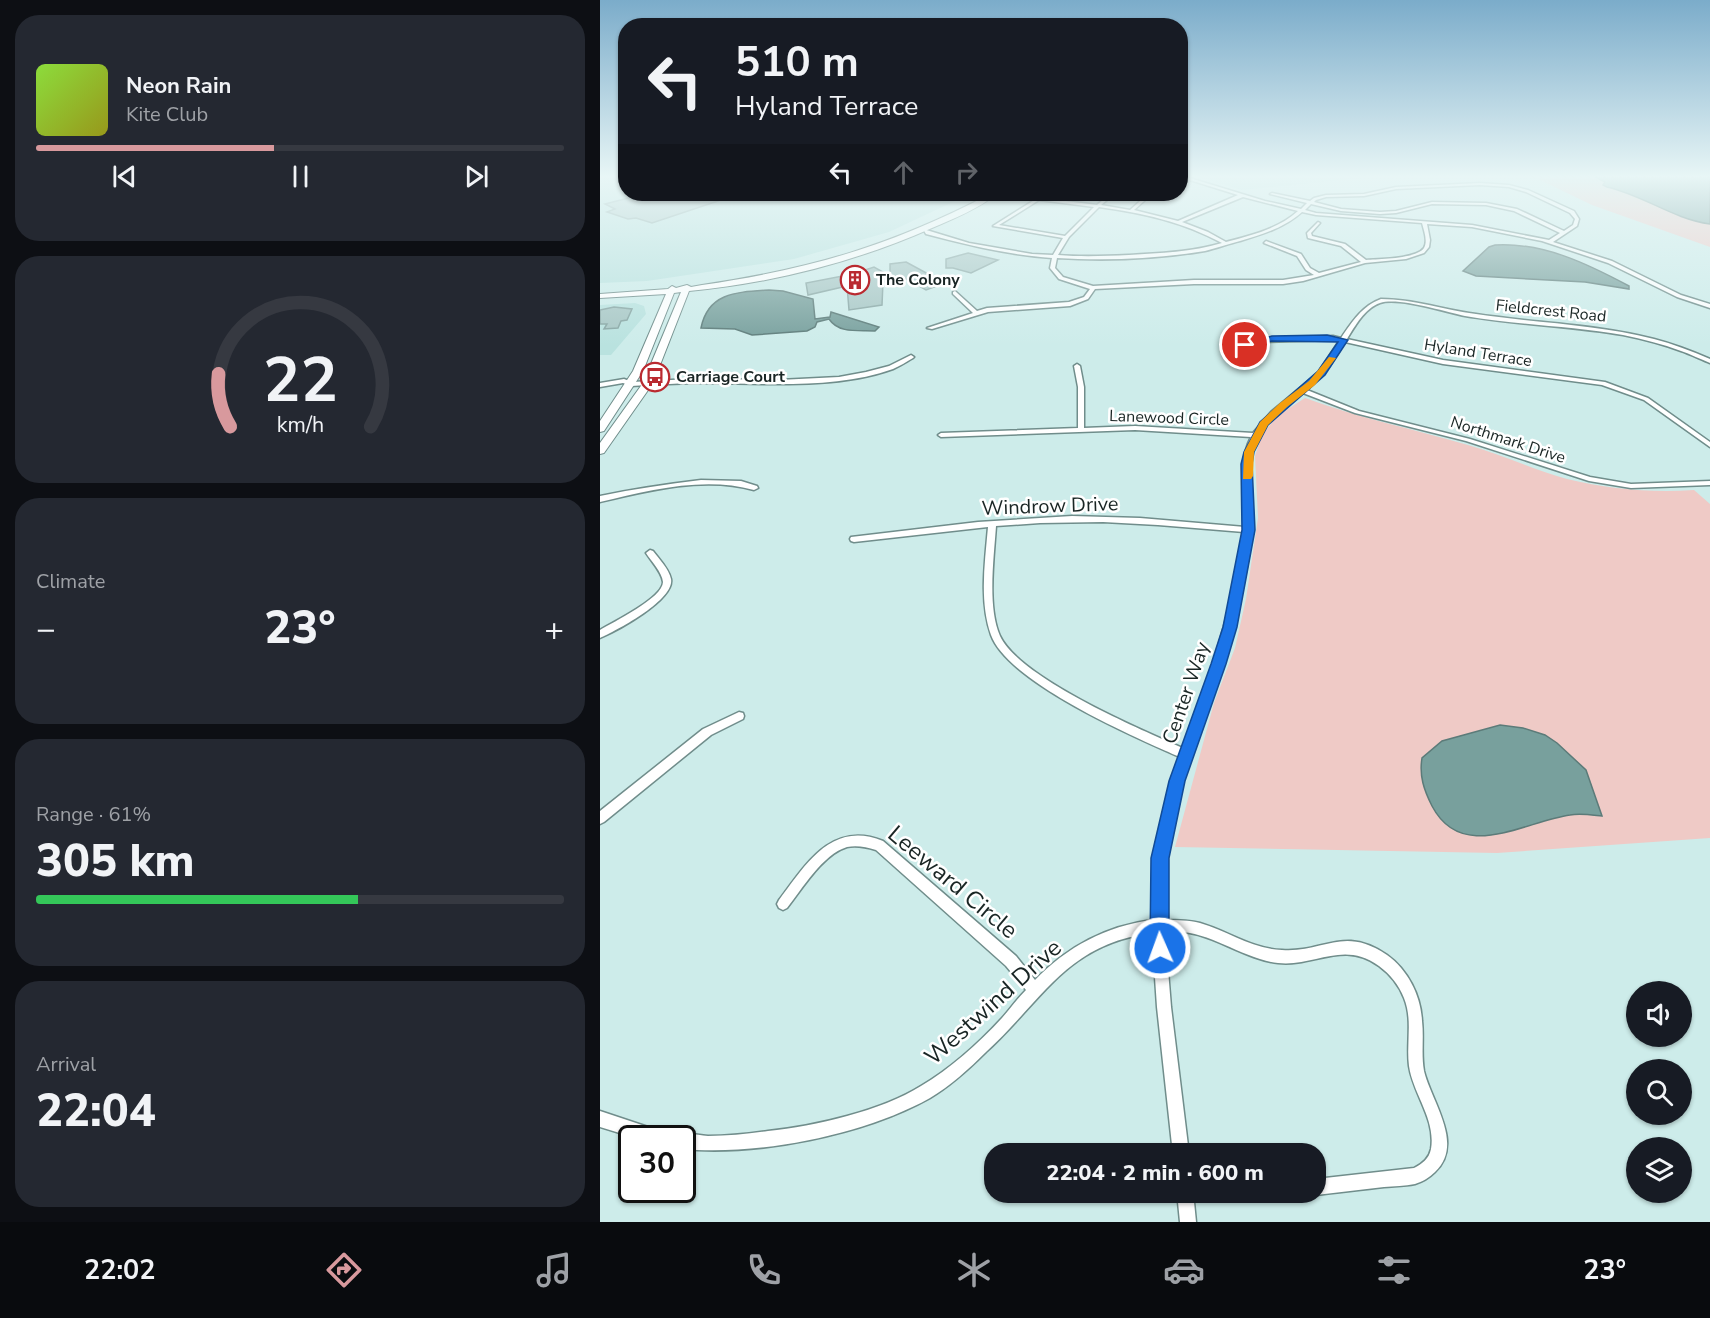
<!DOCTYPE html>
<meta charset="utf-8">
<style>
:root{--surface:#171b24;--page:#242831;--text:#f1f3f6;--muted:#9ea1a6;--line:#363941;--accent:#d8999d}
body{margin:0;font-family:"Nunito Sans",sans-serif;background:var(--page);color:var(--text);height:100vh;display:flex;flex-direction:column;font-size:22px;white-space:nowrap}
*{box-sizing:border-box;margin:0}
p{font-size:20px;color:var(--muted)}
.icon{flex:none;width:33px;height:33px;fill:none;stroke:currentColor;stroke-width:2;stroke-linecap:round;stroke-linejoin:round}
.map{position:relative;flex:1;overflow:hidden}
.sheet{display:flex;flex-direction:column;gap:15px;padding:15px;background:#0d0f14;width:600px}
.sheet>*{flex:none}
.guide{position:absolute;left:18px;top:18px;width:570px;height:183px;border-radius:24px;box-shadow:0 2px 4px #0004;background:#171b24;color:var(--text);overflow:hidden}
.tools{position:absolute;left:1026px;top:981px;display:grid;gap:12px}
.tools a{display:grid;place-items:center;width:66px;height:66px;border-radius:50%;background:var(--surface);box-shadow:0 2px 4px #0004;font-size:30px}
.speed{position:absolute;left:18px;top:1125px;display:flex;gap:12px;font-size:30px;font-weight:700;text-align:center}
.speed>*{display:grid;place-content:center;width:78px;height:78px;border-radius:50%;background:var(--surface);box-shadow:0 2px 4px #0004;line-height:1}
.speed .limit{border:3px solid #111;border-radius:9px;background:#fff;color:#111}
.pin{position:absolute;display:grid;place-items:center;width:51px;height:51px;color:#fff;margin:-26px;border:3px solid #fff;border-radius:50%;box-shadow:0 2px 6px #0007}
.me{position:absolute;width:66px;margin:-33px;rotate:358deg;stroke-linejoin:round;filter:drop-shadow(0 0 4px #0008)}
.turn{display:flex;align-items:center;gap:21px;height:126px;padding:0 18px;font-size:27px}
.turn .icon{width:78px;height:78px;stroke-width:2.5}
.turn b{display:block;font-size:42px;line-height:51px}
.lanes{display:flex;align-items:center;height:57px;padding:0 18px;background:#0003;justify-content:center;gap:30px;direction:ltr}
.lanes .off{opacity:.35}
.big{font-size:45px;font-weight:800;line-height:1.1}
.sheet .widget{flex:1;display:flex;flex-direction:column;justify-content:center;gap:9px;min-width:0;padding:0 21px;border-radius:24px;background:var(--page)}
.sheet .dial{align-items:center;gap:0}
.dial svg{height:156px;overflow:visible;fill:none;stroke:var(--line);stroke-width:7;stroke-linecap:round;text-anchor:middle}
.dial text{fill:var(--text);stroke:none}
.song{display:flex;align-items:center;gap:18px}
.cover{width:72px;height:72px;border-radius:9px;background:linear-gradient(135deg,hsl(90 70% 55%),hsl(60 70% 35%))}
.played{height:6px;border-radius:3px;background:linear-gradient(90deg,var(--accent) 45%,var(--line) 45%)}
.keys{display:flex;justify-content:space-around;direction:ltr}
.heat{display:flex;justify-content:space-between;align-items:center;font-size:33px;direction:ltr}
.charge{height:9px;border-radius:4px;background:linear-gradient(90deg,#34c759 61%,var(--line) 0)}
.trip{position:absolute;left:384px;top:1143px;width:342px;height:60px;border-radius:24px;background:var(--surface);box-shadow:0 2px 4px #0004;font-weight:800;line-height:60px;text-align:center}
.dock{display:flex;height:96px;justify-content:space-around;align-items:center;background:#090b0e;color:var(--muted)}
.dock .icon{width:42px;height:42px}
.dock .current{color:var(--accent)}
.dock b{font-size:27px;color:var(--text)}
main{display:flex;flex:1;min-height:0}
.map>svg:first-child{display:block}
</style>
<main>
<section class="sheet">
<div class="widget">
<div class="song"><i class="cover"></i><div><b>Neon Rain</b><p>Kite Club</p></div></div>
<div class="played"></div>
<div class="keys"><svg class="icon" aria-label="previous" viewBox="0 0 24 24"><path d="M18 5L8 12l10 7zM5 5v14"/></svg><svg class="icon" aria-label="pause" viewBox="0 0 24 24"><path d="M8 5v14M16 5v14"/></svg><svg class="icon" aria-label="next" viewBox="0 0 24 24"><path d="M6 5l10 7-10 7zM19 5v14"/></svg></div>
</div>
<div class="widget dial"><svg viewBox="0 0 100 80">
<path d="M14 69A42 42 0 1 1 86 69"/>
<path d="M14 69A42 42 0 0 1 8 42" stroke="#d8999d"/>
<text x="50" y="56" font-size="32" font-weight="700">22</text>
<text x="50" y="72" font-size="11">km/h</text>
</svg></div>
<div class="widget"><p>Climate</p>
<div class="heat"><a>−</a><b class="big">23°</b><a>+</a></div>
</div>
<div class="widget"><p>Range · 61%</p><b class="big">305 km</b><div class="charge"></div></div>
<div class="widget"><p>Arrival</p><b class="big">22:04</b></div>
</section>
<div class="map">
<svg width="1110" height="1222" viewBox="0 0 1110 1222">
<rect width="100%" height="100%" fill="#cdecea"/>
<path fill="#b9e2df" d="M0 175H25L26 194H370L289 232 194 259 47 281 0 283Z
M592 175H758L762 178 642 190Z
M35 303 44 306 46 314 11 355H0V305Z"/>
<path fill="#efcac6" d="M921 175H1110V247L992 205 938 179Z
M705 398C759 418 813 429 868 445 901 454 933 470 967 479 1009 489 1051 493 1094 490L1110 504V838L897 853 575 847 614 703 635 648 646 599 658 518 655 456 662 435 677 416Z"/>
<path fill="#78a09d" stroke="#5c7b79" stroke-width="1.5" d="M992 175H1110V224C1073 219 1043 195 1007 187L1003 185 1005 182Z
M895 245C943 242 988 264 1029 286V289L985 282 876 276 863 271 889 247Z
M169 290 183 291 213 299 215 319 230 317 231 312 279 327 275 331C259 330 239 334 229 319L217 322 215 327 207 331 152 335 135 329 101 328C108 292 138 292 169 290Z
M900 725 923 728 945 735 957 743 986 770 1002 816C992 815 980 813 970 815 923 822 862 863 832 806 824 790 819 776 822 758L842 741Z"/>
<path fill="#a8c7c5" stroke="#88a6a4" stroke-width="1.5" d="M44 194H132L133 196 52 223 36 218 28 219 7 212 15 209 5 204Z
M368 253 398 260 371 273 353 268H346V259Z
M306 262 345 283 326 290 301 276 283 282 282 305 249 310 247 286 208 295 206 283 253 274 274 267 290 276V264Z
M14 307 32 309 27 320 21 321 18 328 4 329 7 324H0V310Z"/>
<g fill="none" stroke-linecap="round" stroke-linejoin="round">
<g stroke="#708d8b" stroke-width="3">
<path id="street" d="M580 175 665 201 701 209 707 203 670 194 672 193 710 201 714 198 726 195 764 194 796 187 880 183 909 185 928 190 974 211 979 219 977 226 953 242 1012 261 1081 295 1110 304V308L1077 297 1008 263 942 241 872 227 827 224 830 240 829 247 824 253 806 259 765 263 703 281 683 284H594L495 289 488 299 470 306 388 312 332 329 327 328 373 313 353 294V292L355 291 377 311 387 308 469 302 484 297 490 289 459 279 450 268 452 258C409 255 368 245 326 234L323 229 369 243 432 254 453 255 463 238 393 226 444 194H448L442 198 497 205 510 194H514L501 205 530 210 548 194H552L534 210 578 221 638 195 580 177ZM880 185 909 187 926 192 970 213 975 219 973 225 964 231 917 209 886 203 832 202 796 211 780 212 741 209 714 202 716 200 726 197 764 196 796 189ZM643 197 698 211C678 229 652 235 626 242L608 232 582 222ZM439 200 494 207 465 236 399 225ZM711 204 741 211 780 214 796 213 832 204 886 205 914 211 960 233 949 240 872 225 716 213 705 210ZM499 207C543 213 583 222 622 243 592 252 560 253 529 255 505 256 482 257 458 255L469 237ZM702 212 716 215 822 223C824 231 828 241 824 248 816 259 779 259 766 260L745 244 712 236 711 233 720 223 718 222 707 233 708 238 741 246 761 262 719 273 710 268 701 254 666 241 664 243 697 256 706 270 714 275 683 280H594L493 286 463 277 455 268 457 258C505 261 557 259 605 251 617 248 628 244 640 241 663 234 684 228 702 212Z
M781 299C814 299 844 310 876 314 935 323 996 324 1054 339 1073 344 1092 351 1110 359V363C1100 359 1090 354 1081 351 1062 344 1043 339 1023 335 971 326 918 325 865 316 845 312 799 297 780 303 765 308 755 326 747 339L843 360 1005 382 1048 398 1110 442V447L1044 400 1002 385 843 364 745 342 729 367 707 390 759 411 870 439 990 477 1031 484 1110 481V485L1031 488 989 481 866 441 755 413 703 393C685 407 664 421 656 442 643 472 656 507 652 537 646 575 638 613 628 649 617 684 604 719 592 753V755L589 760C571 817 564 860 564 920 577 920 589 920 600 923 628 931 652 949 682 950 724 953 743 925 787 955 808 970 821 996 822 1021 824 1038 821 1054 824 1071 831 1101 865 1144 835 1172 830 1177 822 1182 815 1184 805 1186 794 1186 784 1187 761 1190 739 1192 716 1195L710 1192H716V1179L814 1168C822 1164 829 1159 831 1149 836 1119 813 1094 809 1066 806 1043 813 1020 804 998 799 985 790 974 779 966 743 940 715 967 678 963 640 959 603 925 565 933L571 1007 589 1154H573L557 1007 552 933C466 944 443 1000 386 1052 369 1069 350 1086 330 1098 264 1135 158 1156 82 1149V1138H75L77 1136C86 1132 98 1135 108 1136 128 1136 148 1134 168 1131 215 1126 281 1111 321 1086 350 1069 379 1043 402 1018 410 1009 417 999 426 990L406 966 276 850C266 847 257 845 247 847 223 854 202 889 187 908L183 910 179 908 177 904 179 900C206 864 232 820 283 841L416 956 435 980C467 947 506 926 552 920 552 861 559 813 580 757 534 737 408 682 391 635 379 601 385 562 388 527L254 542 251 541 250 539 251 537 378 522 472 516 540 518 645 527C647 497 636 465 651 437L535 430 341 437 338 435 341 433 478 428V387L474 366 477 364 480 366 484 387V428L535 426 653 433 671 412 718 373 739 341 733 340 662 342 654 343 631 355H627V353L653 339 733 336 741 338C752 322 762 306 781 299ZM503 522 558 525 644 532C633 610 610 675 583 748 539 729 420 678 400 636 387 607 394 557 396 526L440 523Z
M311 355 314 357 313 358C306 362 300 366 293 369 235 390 161 383 100 383 77 383 54 385 31 386L23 383 0 387V383L24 379 32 382 91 379 179 380 239 377 266 372 289 366Z
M101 480 141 481 157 486 158 488 154 490C105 476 49 490 0 502V496C34 489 67 484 101 480Z
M50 550 53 551C59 559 69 569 71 579 75 600 16 631 0 638V630C13 622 63 598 63 582 62 572 51 561 46 553Z
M139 712 143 713 144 716 143 719 111 735 4 822 0 824V811L103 729Z
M0 1111 48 1127 70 1133 73 1138H36L0 1127Z
M577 1192H593L596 1222H580Z"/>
</g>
<g stroke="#708d8b" stroke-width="2">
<path id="secondary" d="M390 194H397C379 208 354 219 332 228 255 262 173 283 89 291L53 383 4 453 0 454V443L43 383 81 292 74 293 43 371 4 431 0 432V421L33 371 66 294 0 298V294L68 289 72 286 76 288 87 285 91 287 102 285C211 269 293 245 390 194Z"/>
</g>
<use href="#street" fill="#fff" fill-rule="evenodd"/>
<use href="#secondary" fill="#fff" fill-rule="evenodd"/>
</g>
<linearGradient id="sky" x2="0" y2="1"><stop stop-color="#7bacca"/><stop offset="0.51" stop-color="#e8f6f6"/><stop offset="1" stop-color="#e8f6f6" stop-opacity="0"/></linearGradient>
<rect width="1110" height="346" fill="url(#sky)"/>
<path fill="#1a73e8" stroke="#114b97" stroke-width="1.5" d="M727 335 748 340 725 375 668 425 654 452 652 464 655 530 637 627 626 664 585 781 569 858V948L566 955 560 958 553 955 550 948 551 858 569 781 611 664 623 627 642 530 641 464 644 452 660 422 718 371 738 342 672 341 645 347 641 345 672 336Z"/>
<path fill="#f59e0b" d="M729 357 736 358 715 385 687 407 668 425 654 452 653 476 651 479H643L644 452 660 422 680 403 709 381Z"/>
<defs>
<g id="building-ring" transform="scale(1.5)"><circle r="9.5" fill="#fff" stroke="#ba2a30" stroke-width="1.5"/><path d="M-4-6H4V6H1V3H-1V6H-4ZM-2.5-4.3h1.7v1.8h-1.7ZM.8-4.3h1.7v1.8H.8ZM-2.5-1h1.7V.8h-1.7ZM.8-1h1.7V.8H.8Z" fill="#ba2a30"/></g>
<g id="bus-ring" transform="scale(1.5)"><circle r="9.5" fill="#fff" stroke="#ba2a30" stroke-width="1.5"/><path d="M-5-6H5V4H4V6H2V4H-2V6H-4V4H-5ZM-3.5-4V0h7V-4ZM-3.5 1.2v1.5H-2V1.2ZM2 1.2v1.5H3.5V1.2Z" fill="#ba2a30"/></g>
</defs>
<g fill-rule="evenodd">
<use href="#building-ring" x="255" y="280"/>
<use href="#bus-ring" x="55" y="377"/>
</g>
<g text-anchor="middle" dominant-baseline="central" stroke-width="5" stroke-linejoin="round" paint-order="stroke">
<g font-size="16" font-weight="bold" fill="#192524" stroke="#fff" text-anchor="start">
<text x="276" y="280">The Colony</text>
<text x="76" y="377">Carriage Court</text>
</g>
<g font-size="16" fill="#192524" stroke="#fff">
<text transform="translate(951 311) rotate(6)">Fieldcrest Road</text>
<text transform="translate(878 353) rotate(9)">Hyland Terrace</text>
<text transform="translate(569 418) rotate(2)">Lanewood Circle</text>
<text transform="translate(908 440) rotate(18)">Northmark Drive</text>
</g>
<g font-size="20" fill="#192524" stroke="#fff">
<text transform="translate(450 506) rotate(-2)">Windrow Drive</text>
<text transform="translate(586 693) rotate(-71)">Center Way</text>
</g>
<g font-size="24" fill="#192524" stroke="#fff">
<text transform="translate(353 882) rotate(40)">Leeward Circle</text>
<text transform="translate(393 1002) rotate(-42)">Westwind Drive</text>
</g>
</g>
</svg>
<div class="tools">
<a><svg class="icon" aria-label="sound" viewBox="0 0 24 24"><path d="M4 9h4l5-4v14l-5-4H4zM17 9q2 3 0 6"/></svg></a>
<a><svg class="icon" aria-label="search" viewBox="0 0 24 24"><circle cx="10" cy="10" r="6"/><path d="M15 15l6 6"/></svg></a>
<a><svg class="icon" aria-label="layers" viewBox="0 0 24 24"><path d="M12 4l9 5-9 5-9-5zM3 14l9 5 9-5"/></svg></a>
</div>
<div class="speed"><div class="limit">30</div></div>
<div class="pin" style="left:645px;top:345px;background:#d93025"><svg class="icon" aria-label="arrive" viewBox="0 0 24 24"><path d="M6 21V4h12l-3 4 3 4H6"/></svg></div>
<svg class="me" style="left:560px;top:948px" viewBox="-20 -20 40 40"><circle r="17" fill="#1a73e8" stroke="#fff" stroke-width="3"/><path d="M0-11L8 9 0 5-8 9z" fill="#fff"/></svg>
<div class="trip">22:04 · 2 min · 600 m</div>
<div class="guide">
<div class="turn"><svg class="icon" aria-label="left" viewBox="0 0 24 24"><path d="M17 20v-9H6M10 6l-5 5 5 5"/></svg><div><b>510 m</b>Hyland Terrace</div></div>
<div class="lanes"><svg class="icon" aria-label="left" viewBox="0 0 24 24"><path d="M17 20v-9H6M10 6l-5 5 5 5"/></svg><svg class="icon off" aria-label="ahead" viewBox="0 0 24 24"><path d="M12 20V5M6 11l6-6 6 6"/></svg><svg class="icon off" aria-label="right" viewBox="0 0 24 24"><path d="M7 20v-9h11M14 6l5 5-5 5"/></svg></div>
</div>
</div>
</main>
<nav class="dock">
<b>22:02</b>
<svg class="icon current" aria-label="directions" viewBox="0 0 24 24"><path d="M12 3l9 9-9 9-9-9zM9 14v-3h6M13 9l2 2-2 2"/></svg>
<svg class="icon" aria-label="music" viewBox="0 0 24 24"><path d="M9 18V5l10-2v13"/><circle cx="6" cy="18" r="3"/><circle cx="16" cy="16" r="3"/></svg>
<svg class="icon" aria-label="phone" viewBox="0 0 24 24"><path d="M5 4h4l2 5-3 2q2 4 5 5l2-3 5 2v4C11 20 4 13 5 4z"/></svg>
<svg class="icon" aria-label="climate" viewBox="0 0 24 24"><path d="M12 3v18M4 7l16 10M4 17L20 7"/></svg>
<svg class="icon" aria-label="car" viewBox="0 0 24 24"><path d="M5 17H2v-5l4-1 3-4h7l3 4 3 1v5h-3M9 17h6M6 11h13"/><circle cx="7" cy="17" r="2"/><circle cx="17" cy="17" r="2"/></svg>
<svg class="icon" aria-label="filters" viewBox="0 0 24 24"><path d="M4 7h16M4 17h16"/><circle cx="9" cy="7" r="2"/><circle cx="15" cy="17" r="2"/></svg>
<b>23°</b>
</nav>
